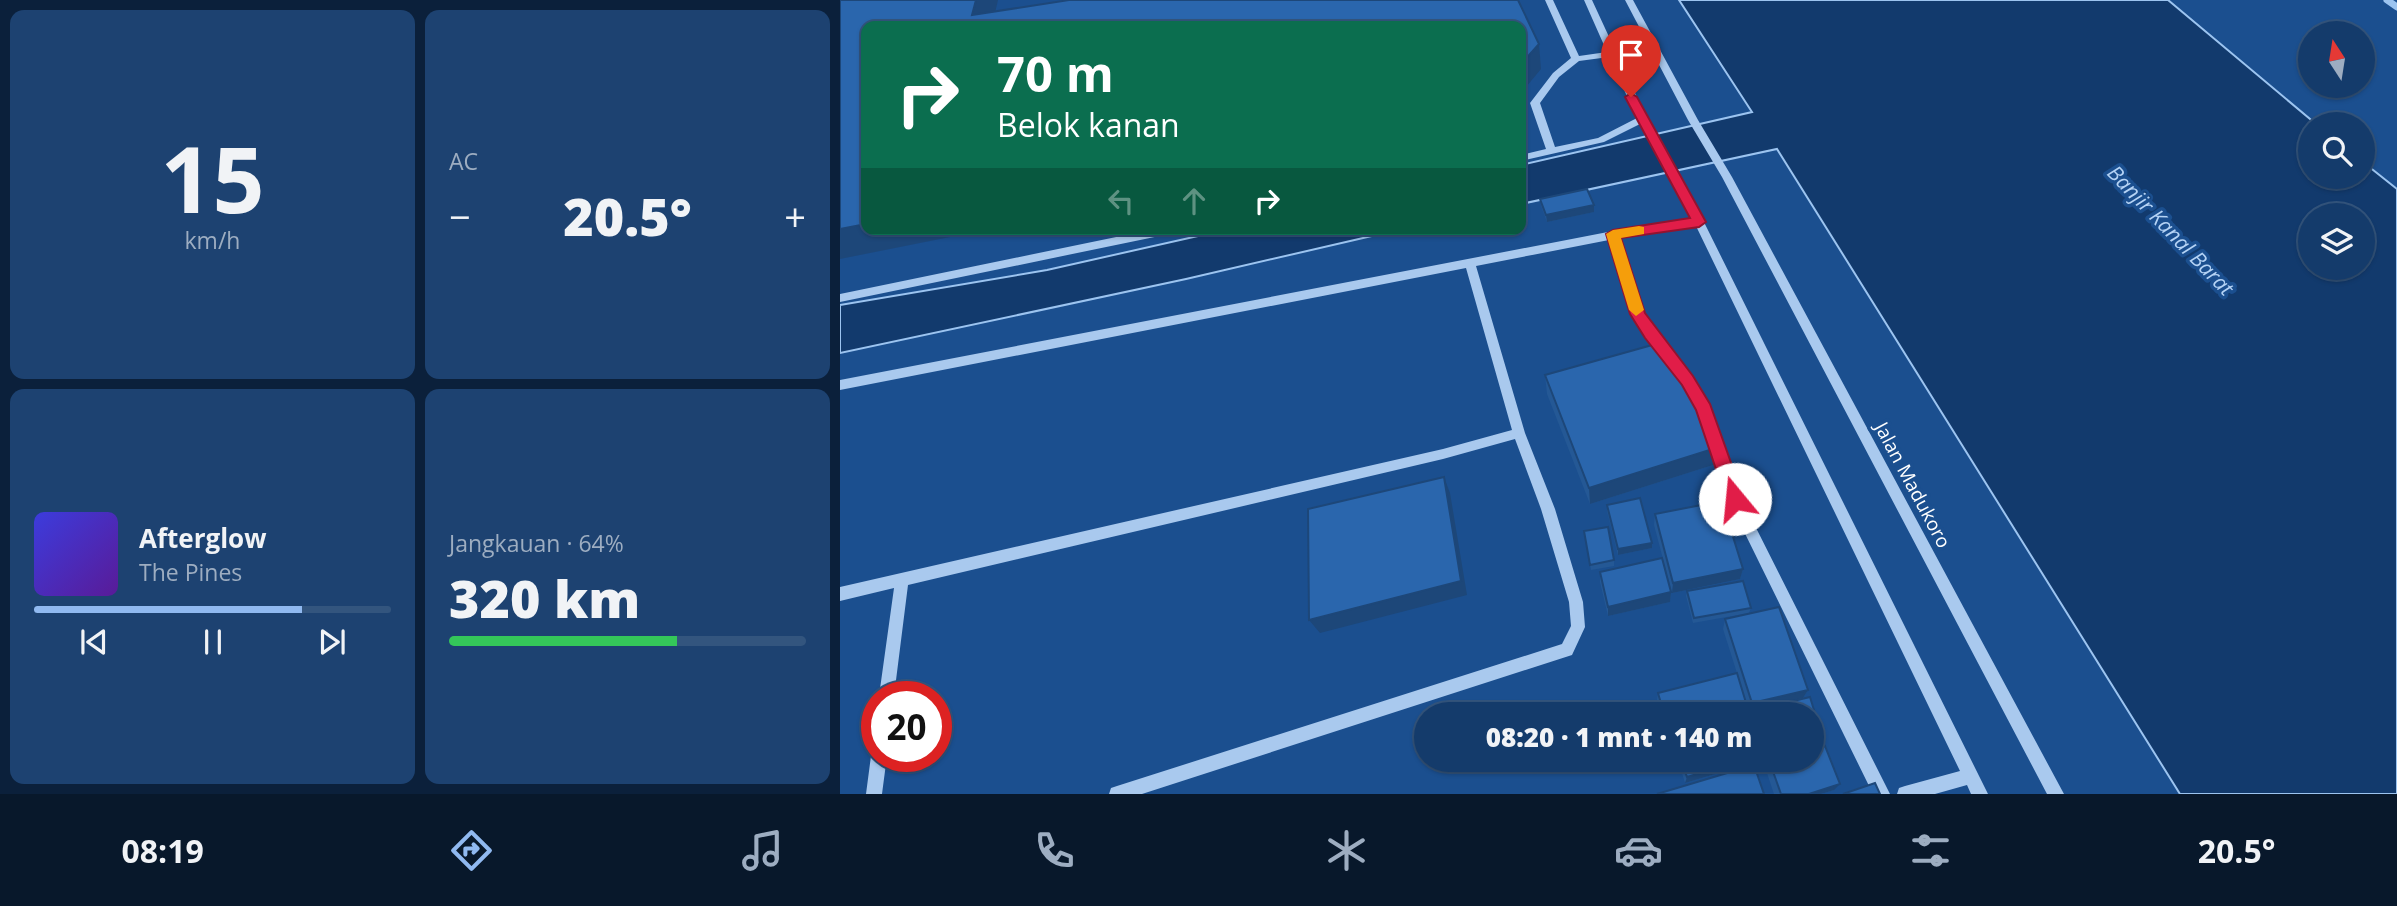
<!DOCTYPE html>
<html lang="id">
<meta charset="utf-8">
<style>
:root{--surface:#143b6b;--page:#1d4271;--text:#f1f3f6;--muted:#9dadc1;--line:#33557e;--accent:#90b9f0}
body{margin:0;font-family:"Open Sans",sans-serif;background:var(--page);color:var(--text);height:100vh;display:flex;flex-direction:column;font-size:26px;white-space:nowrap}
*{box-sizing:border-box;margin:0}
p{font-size:23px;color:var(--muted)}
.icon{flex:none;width:38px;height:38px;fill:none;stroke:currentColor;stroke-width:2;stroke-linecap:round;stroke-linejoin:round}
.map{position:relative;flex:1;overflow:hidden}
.details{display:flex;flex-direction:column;gap:10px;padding:10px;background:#0b203b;width:840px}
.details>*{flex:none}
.top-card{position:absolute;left:21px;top:21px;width:665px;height:214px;border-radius:14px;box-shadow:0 2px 5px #0004,0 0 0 2px var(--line);background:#0b6e4f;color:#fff;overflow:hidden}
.needle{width:46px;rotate:348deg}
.tools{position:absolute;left:1458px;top:21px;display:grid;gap:14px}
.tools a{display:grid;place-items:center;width:77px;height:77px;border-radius:50%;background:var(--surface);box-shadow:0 2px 5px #0004,0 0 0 2px var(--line);font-size:35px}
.speed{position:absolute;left:21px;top:681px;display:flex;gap:14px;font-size:35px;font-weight:700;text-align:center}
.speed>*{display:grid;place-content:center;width:91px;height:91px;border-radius:50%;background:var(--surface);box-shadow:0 2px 5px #0004,0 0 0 2px var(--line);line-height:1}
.speed .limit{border:10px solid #d22;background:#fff;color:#111}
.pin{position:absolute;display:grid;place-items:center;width:60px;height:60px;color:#fff;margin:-72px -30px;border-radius:50% 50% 50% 0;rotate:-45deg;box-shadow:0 0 7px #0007}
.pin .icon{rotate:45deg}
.me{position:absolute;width:77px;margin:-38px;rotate:343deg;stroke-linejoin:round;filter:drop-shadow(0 0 5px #0008)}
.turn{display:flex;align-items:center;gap:24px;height:147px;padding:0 21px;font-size:32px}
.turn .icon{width:91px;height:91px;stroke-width:2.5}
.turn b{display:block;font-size:49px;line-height:60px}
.lanes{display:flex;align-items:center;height:66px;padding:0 21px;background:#0003;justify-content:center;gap:35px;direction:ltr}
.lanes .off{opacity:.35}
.big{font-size:52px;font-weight:800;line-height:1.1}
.details .card{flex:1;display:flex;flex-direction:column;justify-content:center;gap:10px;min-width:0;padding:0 24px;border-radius:14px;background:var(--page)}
.details .dial{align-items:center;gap:0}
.dial b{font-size:91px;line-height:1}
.song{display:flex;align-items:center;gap:21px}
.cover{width:84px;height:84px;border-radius:10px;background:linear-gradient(135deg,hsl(240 70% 55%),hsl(270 70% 35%))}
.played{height:7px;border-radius:4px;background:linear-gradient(90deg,var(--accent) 75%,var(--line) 75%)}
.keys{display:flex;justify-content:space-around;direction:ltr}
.heat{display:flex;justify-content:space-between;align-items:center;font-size:38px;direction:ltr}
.charge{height:10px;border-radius:5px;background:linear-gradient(90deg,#34c759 64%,var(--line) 0)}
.details .tiles{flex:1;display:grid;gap:10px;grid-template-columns:repeat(2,1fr)}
.trip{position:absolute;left:574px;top:702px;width:410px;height:70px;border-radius:35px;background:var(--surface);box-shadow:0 2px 5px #0004,0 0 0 2px var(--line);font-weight:800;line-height:70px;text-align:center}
.dock{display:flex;height:112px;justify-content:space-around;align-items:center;background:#08182b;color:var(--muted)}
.dock .icon{width:49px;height:49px}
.dock .on{color:var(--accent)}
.dock b{font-size:32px;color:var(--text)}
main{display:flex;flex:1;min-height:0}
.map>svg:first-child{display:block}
</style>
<main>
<section class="details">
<div class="tiles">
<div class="card dial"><b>15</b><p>km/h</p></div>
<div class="card"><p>AC</p>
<div class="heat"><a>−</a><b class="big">20.5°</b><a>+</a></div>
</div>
<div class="card">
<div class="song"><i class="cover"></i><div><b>Afterglow</b><p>The Pines</p></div></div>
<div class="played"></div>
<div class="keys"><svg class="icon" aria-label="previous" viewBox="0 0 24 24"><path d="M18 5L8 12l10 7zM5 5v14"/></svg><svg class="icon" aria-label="pause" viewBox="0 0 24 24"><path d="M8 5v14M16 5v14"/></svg><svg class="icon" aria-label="next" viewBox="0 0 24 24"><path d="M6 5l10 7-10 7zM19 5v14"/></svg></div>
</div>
<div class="card"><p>Jangkauan · 64%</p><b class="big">320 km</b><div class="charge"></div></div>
</div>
</section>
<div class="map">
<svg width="1557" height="794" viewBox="0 0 1557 794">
<rect width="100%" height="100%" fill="#1b4f8f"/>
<path fill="#123a6d" stroke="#9cc4f0" stroke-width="2" fill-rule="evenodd" d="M839 0H1328L1476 124H1470V177H1522L1523 162 1557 189V794H1340L937 149 681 204V165L912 112ZM1470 215H1522V268H1470Z
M389 229H562L346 279 0 353V305L207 270Z"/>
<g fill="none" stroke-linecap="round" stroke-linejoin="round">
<path stroke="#9cc4f0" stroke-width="7" d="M1547 0 1557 7"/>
<path fill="#a9c9ee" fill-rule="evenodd" d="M705 0H713L739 56 767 52 744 0H752L807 119 855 204 1148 794H1131L1127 785 1095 794H1057L1059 788 1065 786 1120 771 856 226 779 238 803 313 814 331 852 377 868 404 901 498 1050 794H1033L888 499 858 409 844 383 806 337 792 314 769 240 636 266 685 433 715 509 743 602 745 627 732 655 302 794H269L271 788 277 786 722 644 731 626 729 602 701 509 675 439 603 459 68 585 54 696H39L54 588 0 601V587L603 449 672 430 626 268 0 390V380L773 231 852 219 800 124 764 142 681 161V155L706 149 690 103 713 73 731 58ZM769 57 797 118 758 138 715 147 700 103 719 77 739 61Z
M785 0H793L858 120 892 177 1224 794H1207L882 177 848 120Z
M315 229H339L334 233 0 302V294Z
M37 749V756H47L42 794H26L31 756 33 750Z"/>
</g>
<path fill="#245895" d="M700 199 754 205V212L707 222 701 206Z
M705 375 873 465 750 504 707 394Z
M767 505 812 548 778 555 767 511Z
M815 514 903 569 900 579 832 593 814 525Z
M744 531 774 560V566L751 570Z
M760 572 831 592 830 602 768 616 760 582Z
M847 591 911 608 909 613 853 623 846 596Z
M939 607 968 690 963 698 909 711 907 706 904 713 970 697 982 736 977 743 971 744V714H821L817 700 818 693 897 673 883 629 885 619Z
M838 760H922L845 783Z
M930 763 994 790 981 794H934L926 770Z"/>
<path fill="#1d4779" d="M136 0H158L152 26 132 15Z
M699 44 701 69 681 93V64Z
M754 205V212L707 222 706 215Z
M26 224V229H150L0 259V229Z
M876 448 873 465 750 504 749 488Z
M604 477 610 493 627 595 480 633 469 620Z
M812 543V548L778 555V549Z
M903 569 900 579 832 593 833 583Z
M831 592 830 602 768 616V607Z
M968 690 963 698 909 711 912 703Z
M907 706 903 714H877Z
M982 736 977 743 971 744V739Z
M904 760H922L845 783 847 777Z
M1000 784 994 790 981 794H969Z"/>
<path fill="#2a66ad" stroke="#1d4779" stroke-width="2" d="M0 0H136L132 15 229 0H678L699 44 681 64V26H26V224L0 229Z
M747 189 754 205 706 215 700 199Z
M823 342 876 448 749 488 705 375Z
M604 477 621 581 469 620 468 509Z
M800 498 812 543 778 549 767 505Z
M882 501 903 569 833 583 815 514Z
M768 527 774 560 750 565 744 531Z
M822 558 831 592 768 607 760 572Z
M903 581 911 608 854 618 847 591Z
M939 607 968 690 912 703 885 619Z
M897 673 907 706 877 714H824L818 693Z
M970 697 982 736 971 739V714H899Z
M985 746 1000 784 969 794H941L930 763 943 760H971V751Z
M841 760H904L847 777Z
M914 765 924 794H817Z
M1035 783 1040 794H1003Z"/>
<path fill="#e11d48" stroke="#92132f" stroke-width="2" d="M791 93 797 97 866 222 859 227 781 238 805 313 853 376 870 404 904 499 901 505 895 507 889 505 886 499 856 410 842 385 805 338 790 314 766 234 773 230 850 218 785 97Z"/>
<path fill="#f59e0b" d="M799 226 804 227V234L781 238 804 310 796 316 789 310 766 234 773 230Z"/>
<g text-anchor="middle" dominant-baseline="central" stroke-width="7" stroke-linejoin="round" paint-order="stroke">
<g font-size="19" fill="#fff" stroke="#1b4f8f">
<text transform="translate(1073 485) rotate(62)">Jalan Madukoro</text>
</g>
<g font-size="21" font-style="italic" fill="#b5d3f5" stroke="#1b4f8f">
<text transform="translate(1331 230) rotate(46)">Banjir Kanal Barat</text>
</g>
</g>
</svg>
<div class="tools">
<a><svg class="needle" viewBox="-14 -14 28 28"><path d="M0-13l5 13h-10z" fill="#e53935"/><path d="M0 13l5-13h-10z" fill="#9dadc1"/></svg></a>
<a><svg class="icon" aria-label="search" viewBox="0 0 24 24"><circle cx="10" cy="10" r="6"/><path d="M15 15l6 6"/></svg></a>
<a><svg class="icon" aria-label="layers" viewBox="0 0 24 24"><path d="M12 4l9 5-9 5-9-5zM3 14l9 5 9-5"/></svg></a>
</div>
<div class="speed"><div class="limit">20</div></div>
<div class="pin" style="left:791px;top:97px;background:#d93025"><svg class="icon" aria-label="arrive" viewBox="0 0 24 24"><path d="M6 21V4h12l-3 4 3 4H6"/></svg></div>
<svg class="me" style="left:895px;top:499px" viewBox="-20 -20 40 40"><circle r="19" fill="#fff"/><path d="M0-13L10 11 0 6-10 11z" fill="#e11d48"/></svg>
<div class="trip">08:20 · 1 mnt · 140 m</div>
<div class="top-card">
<div class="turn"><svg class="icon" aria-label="right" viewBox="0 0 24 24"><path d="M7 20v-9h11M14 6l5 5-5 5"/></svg><div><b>70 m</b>Belok kanan</div></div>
<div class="lanes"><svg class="icon off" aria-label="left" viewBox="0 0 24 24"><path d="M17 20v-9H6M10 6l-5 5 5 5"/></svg><svg class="icon off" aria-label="ahead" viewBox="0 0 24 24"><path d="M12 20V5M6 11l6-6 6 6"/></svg><svg class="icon" aria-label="right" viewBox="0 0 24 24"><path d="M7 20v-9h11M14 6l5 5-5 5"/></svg></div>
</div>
</div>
</main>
<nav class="dock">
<b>08:19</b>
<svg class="icon on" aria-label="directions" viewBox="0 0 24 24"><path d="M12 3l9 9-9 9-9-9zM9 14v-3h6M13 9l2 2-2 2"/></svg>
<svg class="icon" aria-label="music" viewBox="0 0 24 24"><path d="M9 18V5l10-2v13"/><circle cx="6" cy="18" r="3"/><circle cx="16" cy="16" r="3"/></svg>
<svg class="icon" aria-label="phone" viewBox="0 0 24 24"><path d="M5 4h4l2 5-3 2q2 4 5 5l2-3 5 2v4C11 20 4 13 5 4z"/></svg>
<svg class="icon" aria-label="climate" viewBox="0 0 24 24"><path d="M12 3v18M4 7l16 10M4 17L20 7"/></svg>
<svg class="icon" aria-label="car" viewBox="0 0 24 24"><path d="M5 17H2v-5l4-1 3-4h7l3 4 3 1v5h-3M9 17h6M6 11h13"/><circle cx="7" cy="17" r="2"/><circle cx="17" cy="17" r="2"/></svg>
<svg class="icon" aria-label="filters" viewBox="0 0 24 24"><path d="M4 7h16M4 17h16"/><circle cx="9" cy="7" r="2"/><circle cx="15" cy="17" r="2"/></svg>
<b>20.5°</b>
</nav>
